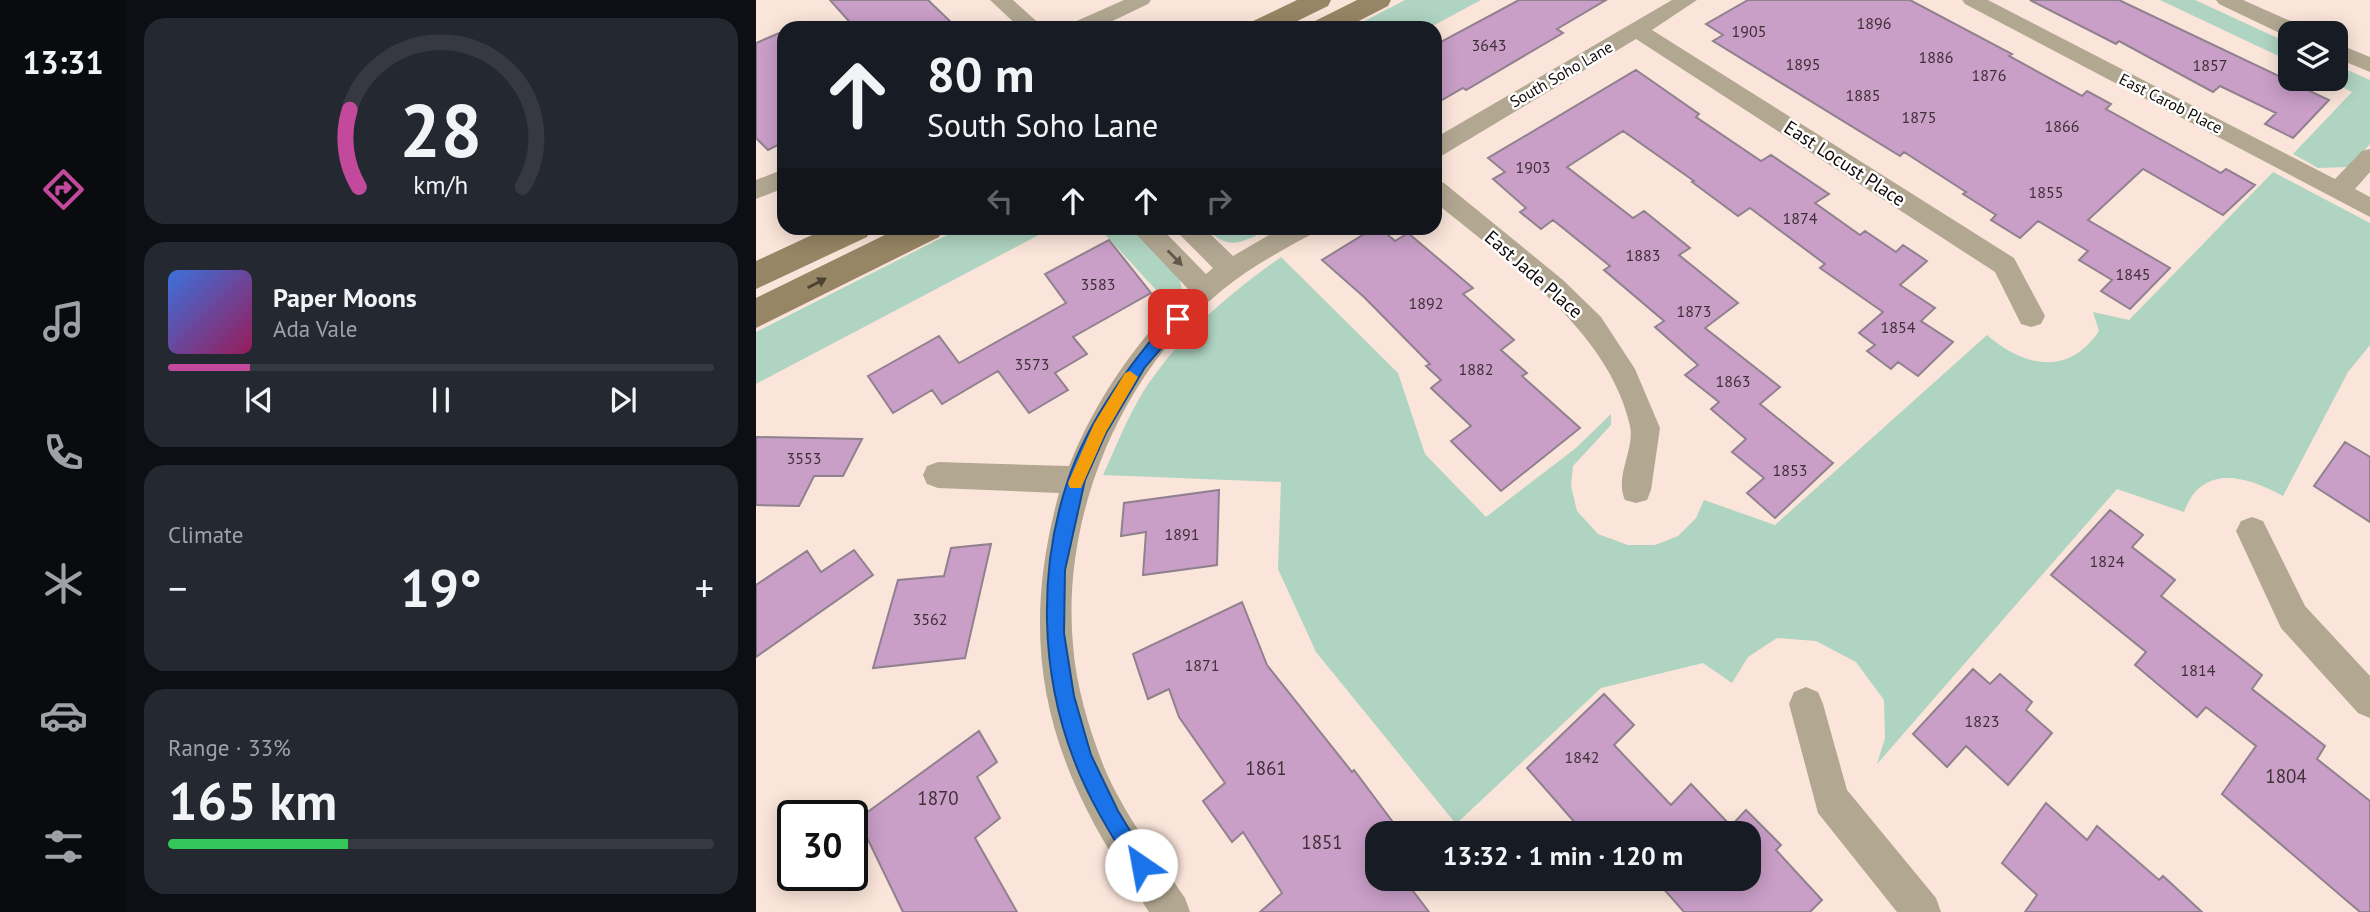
<!DOCTYPE html>
<meta charset="utf-8">
<style>
:root{--surface:#171b24;--page:#242831;--text:#f1f3f6;--muted:#9ea1a6;--line:#363941;--accent:#c3499c}
body{margin:0;font-family:"PT Sans",sans-serif;background:var(--page);color:var(--text);height:100vh;display:flex;flex-direction:column;font-size:26px;white-space:nowrap}
*{box-sizing:border-box;margin:0}
p{font-size:23px;color:var(--muted)}
.icon{flex:none;width:38px;height:38px;fill:none;stroke:currentColor;stroke-width:2;stroke-linecap:round;stroke-linejoin:round}
.map{position:relative;flex:1;overflow:hidden}
.drawer{display:flex;flex-direction:column;gap:18px;padding:18px;background:#0d0f14;width:630px}
.drawer>*{flex:none}
.top-card{position:absolute;left:21px;top:21px;width:665px;height:214px;border-radius:21px;box-shadow:0 4px 18px #0003;background:#171b24;color:var(--text);overflow:hidden}
.controls{position:absolute;left:1522px;top:21px;display:grid;gap:14px}
.controls a{display:grid;place-items:center;width:70px;height:70px;border-radius:14px;background:var(--surface);box-shadow:0 4px 18px #0003;font-size:35px}
.speed{position:absolute;left:21px;top:800px;display:flex;gap:14px;font-size:35px;font-weight:700;text-align:center}
.speed>*{display:grid;place-content:center;width:91px;height:91px;border-radius:50%;background:var(--surface);box-shadow:0 4px 18px #0003;line-height:1}
.speed .limit{border:4px solid #111;border-radius:10px;background:#fff;color:#111}
.pin{position:absolute;display:grid;place-items:center;width:60px;height:60px;color:#fff;margin:-30px;border-radius:14px;box-shadow:0 4px 10px #0006}
.me{position:absolute;width:77px;margin:-38px;rotate:327deg;stroke-linejoin:round;filter:drop-shadow(0 0 5px #0008)}
.turn{display:flex;align-items:center;gap:24px;height:147px;padding:0 35px;font-size:32px}
.turn .icon{width:91px;height:91px;stroke-width:2.5}
.turn b{display:block;font-size:49px;line-height:60px}
.lanes{display:flex;align-items:center;height:66px;padding:0 35px;background:#0003;justify-content:center;gap:35px;direction:ltr}
.lanes .off{opacity:.35}
.big{font-size:52px;font-weight:800;line-height:1.1}
.drawer .card{flex:1;display:flex;flex-direction:column;justify-content:center;gap:10px;min-width:0;padding:0 24px;border-radius:21px;background:var(--page)}
.drawer .dial{align-items:center;gap:0}
.dial svg{height:182px;overflow:visible;fill:none;stroke:var(--line);stroke-width:7;stroke-linecap:round;text-anchor:middle}
.dial text{fill:var(--text);stroke:none}
.song{display:flex;align-items:center;gap:21px}
.cover{width:84px;height:84px;border-radius:10px;background:linear-gradient(135deg,hsl(220 70% 55%),hsl(330 70% 35%))}
.played{height:7px;border-radius:4px;background:linear-gradient(90deg,var(--accent) 15%,var(--line) 15%)}
.keys{display:flex;justify-content:space-around;direction:ltr}
.heat{display:flex;justify-content:space-between;align-items:center;font-size:38px;direction:ltr}
.charge{height:10px;border-radius:5px;background:linear-gradient(90deg,#34c759 33%,var(--line) 0)}
.trip{position:absolute;left:609px;top:821px;width:396px;height:70px;border-radius:21px;background:var(--surface);box-shadow:0 4px 18px #0003;font-weight:800;line-height:70px;text-align:center}
main{display:flex;flex:1;min-height:0}
.dock{display:flex;flex-direction:column;width:126px;justify-content:space-around;align-items:center;background:#090b0e;color:var(--muted)}
.dock .icon{width:49px;height:49px}
.dock .on{color:var(--accent)}
.dock b{font-size:32px;color:var(--text)}
.map>svg:first-child{display:block}
</style>
<main>
<nav class="dock">
<b>13:31</b>
<svg class="icon on" aria-label="directions" viewBox="0 0 24 24"><path d="M12 3l9 9-9 9-9-9zM9 14v-3h6M13 9l2 2-2 2"/></svg>
<svg class="icon" aria-label="music" viewBox="0 0 24 24"><path d="M9 18V5l10-2v13"/><circle cx="6" cy="18" r="3"/><circle cx="16" cy="16" r="3"/></svg>
<svg class="icon" aria-label="phone" viewBox="0 0 24 24"><path d="M5 4h4l2 5-3 2q2 4 5 5l2-3 5 2v4C11 20 4 13 5 4z"/></svg>
<svg class="icon" aria-label="climate" viewBox="0 0 24 24"><path d="M12 3v18M4 7l16 10M4 17L20 7"/></svg>
<svg class="icon" aria-label="car" viewBox="0 0 24 24"><path d="M5 17H2v-5l4-1 3-4h7l3 4 3 1v5h-3M9 17h6M6 11h13"/><circle cx="7" cy="17" r="2"/><circle cx="17" cy="17" r="2"/></svg>
<svg class="icon" aria-label="filters" viewBox="0 0 24 24"><path d="M4 7h16M4 17h16"/><circle cx="9" cy="7" r="2"/><circle cx="15" cy="17" r="2"/></svg>
</nav>
<section class="drawer">
<div class="card dial"><svg viewBox="0 0 100 80">
<path d="M14 69A42 42 0 1 1 86 69"/>
<path d="M14 69A42 42 0 0 1 10 35" stroke="#c3499c"/>
<text x="50" y="56" font-size="32" font-weight="700">28</text>
<text x="50" y="72" font-size="11">km/h</text>
</svg></div>
<div class="card">
<div class="song"><i class="cover"></i><div><b>Paper Moons</b><p>Ada Vale</p></div></div>
<div class="played"></div>
<div class="keys"><svg class="icon" aria-label="previous" viewBox="0 0 24 24"><path d="M18 5L8 12l10 7zM5 5v14"/></svg><svg class="icon" aria-label="pause" viewBox="0 0 24 24"><path d="M8 5v14M16 5v14"/></svg><svg class="icon" aria-label="next" viewBox="0 0 24 24"><path d="M6 5l10 7-10 7zM19 5v14"/></svg></div>
</div>
<div class="card"><p>Climate</p>
<div class="heat"><a>−</a><b class="big">19°</b><a>+</a></div>
</div>
<div class="card"><p>Range · 33%</p><b class="big">165 km</b><div class="charge"></div></div>
</section>
<div class="map">
<svg width="1614" height="912" viewBox="0 0 1614 912">
<rect width="100%" height="100%" fill="#fbe5da"/>
<path fill="#afd4c1" d="M649 0H725L673 28H595Z
M1404 0H1439L1535 44V62Z
M1580 65 1614 80V144L1594 167 1562 168 1537 154 1596 92 1570 79H1580Z
M1517 172 1614 223V345L1592 372 1527 496C1490 476 1446 463 1428 512L1361 489 1121 764 1129 738 1128 700 1100 662 1060 641 1021 638 992 657 976 683 947 663 845 688 700 824 560 652 522 569 525 482 347 475C360 447 371 418 387 392 423 336 471 295 525 257L642 373 669 454 730 517 820 448 855 414V425L817 466 815 486 821 511 842 534 872 545H899L922 536 940 518 948 500 1019 525 1231 335C1268 367 1312 377 1343 331L1337 312 1373 320Z
M205 228H296L0 384V332Z
M343 228H376L423 277 426 289 413 304Z
M450 228H491L500 236C476 246 469 246 450 228Z"/>
<path fill="#c99ec7" stroke="#90818f" stroke-width="2" d="M74 0H172L201 28H99Z
M763 0H850L801 29 807 33 710 90 707 88 679 104V45Z
M992 0H1154L1256 54 1253 56 1326 96 1331 91 1355 104 1350 109 1465 173 1470 169 1499 185 1467 215 1387 169 1332 220 1414 268 1374 309 1345 291 1356 280 1323 260 1332 251 1282 221 1264 238 1235 220 1240 215 1207 194 1210 192 1148 152 1144 156 957 41 967 35 950 24Z
M1274 0H1363L1573 100 1537 138 1509 124 1520 113 1464 86 1457 92 1363 41 1360 44Z
M28 31V142L12 150 0 138V43Z
M880 70 943 114 940 117 1005 161 1015 155 1073 194 1059 203 1104 235 1109 231 1140 252 1147 245 1171 261 1144 285 1179 308 1165 321 1197 342 1162 376 1142 362 1135 369 1111 351 1119 345 1103 333 1127 312 1064 268 1069 264 994 208 982 216 936 182 938 181 867 131 811 167 877 218 888 211 934 248 923 255 982 303 949 328 1024 387 1004 404 1077 463 1019 518 991 493 1008 478 976 452 990 439 955 409 963 402 929 375 942 365 899 327 908 321 848 270 854 266 797 220 785 229 764 212 770 208 737 179 749 172 732 158Z
M618 228H624L639 241 652 233 717 288 707 294 758 340 745 350 771 373 766 376 824 428 745 491 695 441 715 426 675 388 685 380 670 366 674 364 608 297 566 260Z
M353 240 395 293 317 337 331 354 299 373 312 390 273 413 242 371 186 404 176 390 137 413 112 376 183 336 203 363 310 303 289 274Z
M0 437 106 439 87 476H58L43 506 0 505Z
M1589 442 1614 457V522L1558 486Z
M463 490 461 565 387 575 390 532 365 536 368 503Z
M1354 510 1387 535 1376 547 1419 580 1405 596 1506 675 1496 689 1569 746 1561 759 1614 801V912H1604L1466 794 1500 746 1450 707 1441 717 1379 665 1390 652 1295 575Z
M235 544 209 658 117 668 142 580 188 576 195 548Z
M98 550 117 575 0 657V585L51 551 65 572Z
M486 602 511 665 596 772 598 770 645 833H613L621 844V878H647L673 912H504L526 893 487 832 476 842 447 801 469 783 423 717 413 689 392 699 377 654Z
M1217 669 1234 684 1244 674 1276 702 1270 710 1296 733 1252 785 1210 746 1191 767 1157 734Z
M848 694 878 725 858 745 915 805 935 784 975 826 990 810 1025 845 1020 850 1066 900 1054 912H928L898 878H992V833H828L771 768Z
M223 731 241 762 221 777 244 818 219 838 261 912H147L102 819Z
M1290 803 1331 840 1341 826 1403 880 1407 876 1446 912H1269L1281 895 1246 863Z"/>
<g fill="none" stroke-linecap="round" stroke-linejoin="round">
<path fill="#b2a791" fill-rule="evenodd" d="M234 0H257L288 28H264Z
M368 0H395L392 4 342 28H313L316 23Z
M916 0H941L896 30 1258 258 1289 316 1285 324 1275 327 1265 324 1239 272 880 39 687 155 679 157V138Z
M1206 0H1232L1579 179 1606 151 1614 149V172L1599 189 1614 197V217L1209 4Z
M1460 0H1487L1550 28 1553 33H1535L1534 38 1463 4Z
M1580 43 1614 57V72L1580 58Z
M28 169V188L0 199V180Z
M679 180 688 183 807 280 845 317 879 369 904 428 895 490 891 500 880 503 869 500C858 476 879 450 874 426 853 330 750 261 679 202Z
M378 228H405L450 274 457 268 424 235 421 228H448L477 256 525 228H558L554 235C523 252 491 269 465 291 365 374 305 515 317 645 320 686 333 729 348 767 368 815 401 856 429 898L434 912H393C372 879 349 847 332 812 277 705 272 607 303 493L182 488 171 484 167 475 171 466 182 462 313 466C340 398 381 341 432 289L381 235Z
M1496 517 1507 521 1549 606 1614 676V718L1602 713 1525 628 1480 531 1485 521Z
M1050 687 1062 692 1067 704 1091 790 1180 898 1185 912H1141L1062 813 1033 704 1038 692Z"/>
<path fill="#978665" fill-rule="evenodd" d="M541 0H575L572 6 527 28H491L495 22Z
M601 0H635L632 6 589 28H553L557 22Z
M71 228H115L111 237 0 289V261Z
M143 228H187L183 237 0 328V298Z"/>
</g>
<defs><path id="oneway-solid" d="M-6-.8H1V-3.2L6.5 0L1 3.2V.8H-6Z" transform="scale(1.75)"/></defs>
<use fill="#62584c" href="#oneway-solid" transform="translate(419 258) rotate(46)"/>
<use fill="#4d4231" href="#oneway-solid" transform="translate(61 283) rotate(-27)"/>
<path fill="#1a73e8" stroke="#114b97" stroke-width="2" d="M422 313 429 319 427 323 389 367 350 433 329 480 309 570 308 633 318 696 335 755 362 811 395 865 392 872 385 875 378 872C356 836 333 800 318 760 284 672 282 569 312 480 333 418 375 363 416 315Z"/>
<path fill="#f59e0b" d="M374 371 382 377 350 432 325 488H314L312 483 338 424 369 373Z"/>
<g text-anchor="middle" dominant-baseline="central" stroke-width="5" stroke-linejoin="round" paint-order="stroke">
<g font-size="16" fill="#3f2f37">
<text x="1118" y="23">1896</text>
<text x="993" y="31">1905</text>
<text x="733" y="45">3643</text>
<text x="1180" y="57">1886</text>
<text x="1047" y="64">1895</text>
<text x="1454" y="65">1857</text>
<text x="1233" y="75">1876</text>
<text x="1107" y="95">1885</text>
<text x="1163" y="117">1875</text>
<text x="1306" y="126">1866</text>
<text x="777" y="167">1903</text>
<text x="1290" y="192">1855</text>
<text x="1044" y="218">1874</text>
<text x="887" y="255">1883</text>
<text x="1377" y="274">1845</text>
<text x="342" y="284">3583</text>
<text x="670" y="303">1892</text>
<text x="938" y="311">1873</text>
<text x="1142" y="327">1854</text>
<text x="276" y="364">3573</text>
<text x="720" y="369">1882</text>
<text x="977" y="381">1863</text>
<text x="48" y="458">3553</text>
<text x="1034" y="470">1853</text>
<text x="426" y="534">1891</text>
<text x="1351" y="561">1824</text>
<text x="174" y="619">3562</text>
<text x="446" y="665">1871</text>
<text x="1442" y="670">1814</text>
<text x="1226" y="721">1823</text>
<text x="826" y="757">1842</text>
</g>
<g font-size="16" fill="#110a07" stroke="#fff">
<text transform="translate(805 74) rotate(-30)">South Soho Lane</text>
<text transform="translate(1415 103) rotate(27)">East Carob Place</text>
</g>
<g font-size="19" fill="#110a07" stroke="#fff">
<text transform="translate(1089 163) rotate(33)">East Locust Place</text>
<text transform="translate(778 274) rotate(41)">East Jade Place</text>
</g>
<g font-size="19" fill="#3f2f37">
<text x="510" y="768">1861</text>
<text x="1530" y="776">1804</text>
<text x="182" y="798">1870</text>
<text x="566" y="842">1851</text>
</g>
</g>
</svg>
<div class="controls">
<a><svg class="icon" aria-label="layers" viewBox="0 0 24 24"><path d="M12 4l9 5-9 5-9-5zM3 14l9 5 9-5"/></svg></a>
</div>
<div class="speed"><div class="limit">30</div></div>
<div class="pin" style="left:422px;top:319px;background:#d93025"><svg class="icon" aria-label="arrive" viewBox="0 0 24 24"><path d="M6 21V4h12l-3 4 3 4H6"/></svg></div>
<svg class="me" style="left:385px;top:865px" viewBox="-20 -20 40 40"><circle r="19" fill="#fff"/><path d="M0-13L10 11 0 6-10 11z" fill="#1a73e8"/></svg>
<div class="trip">13:32 · 1 min · 120 m</div>
<div class="top-card">
<div class="turn"><svg class="icon" aria-label="ahead" viewBox="0 0 24 24"><path d="M12 20V5M6 11l6-6 6 6"/></svg><div><b>80 m</b>South Soho Lane</div></div>
<div class="lanes"><svg class="icon off" aria-label="left" viewBox="0 0 24 24"><path d="M17 20v-9H6M10 6l-5 5 5 5"/></svg><svg class="icon" aria-label="ahead" viewBox="0 0 24 24"><path d="M12 20V5M6 11l6-6 6 6"/></svg><svg class="icon" aria-label="ahead" viewBox="0 0 24 24"><path d="M12 20V5M6 11l6-6 6 6"/></svg><svg class="icon off" aria-label="right" viewBox="0 0 24 24"><path d="M7 20v-9h11M14 6l5 5-5 5"/></svg></div>
</div>
</div>
</main>
